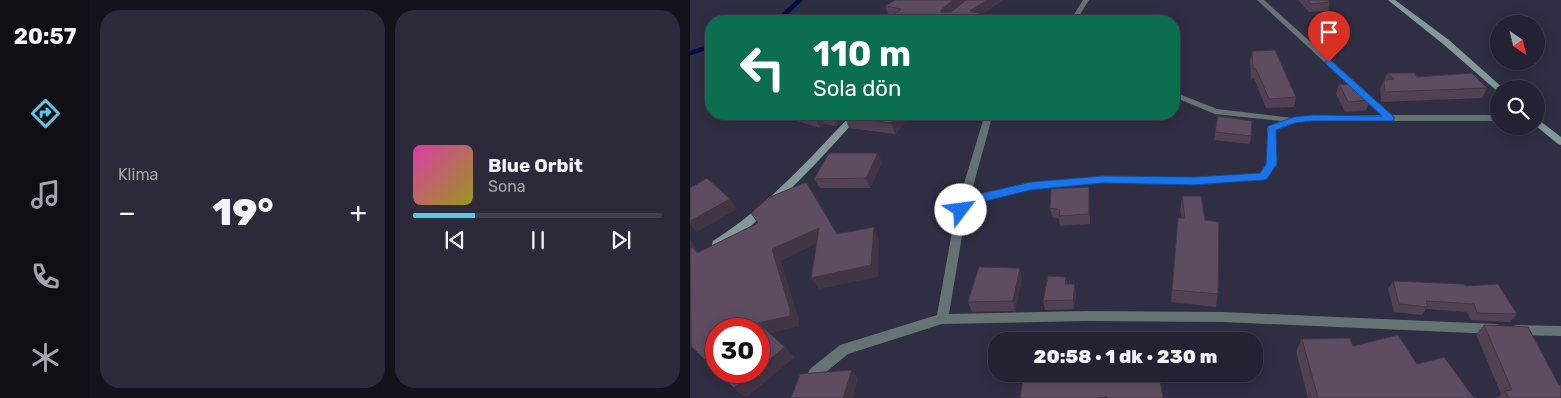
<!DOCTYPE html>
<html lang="tr">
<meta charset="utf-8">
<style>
:root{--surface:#242232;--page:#2c2a3a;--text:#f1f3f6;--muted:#a3a4ac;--line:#413f4d;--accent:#59c8e4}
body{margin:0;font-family:Rubik,sans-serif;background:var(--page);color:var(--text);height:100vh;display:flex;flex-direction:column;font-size:19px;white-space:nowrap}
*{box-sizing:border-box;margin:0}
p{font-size:16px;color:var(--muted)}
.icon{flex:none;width:28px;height:28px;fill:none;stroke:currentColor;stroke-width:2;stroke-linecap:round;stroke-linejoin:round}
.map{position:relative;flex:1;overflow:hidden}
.side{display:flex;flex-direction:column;gap:10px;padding:10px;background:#14131c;width:600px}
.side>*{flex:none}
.hud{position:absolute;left:15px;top:15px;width:475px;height:105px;border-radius:20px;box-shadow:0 2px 12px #0003,0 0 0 1px var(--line);background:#0b6e4f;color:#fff;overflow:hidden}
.needle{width:32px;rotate:145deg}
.fabs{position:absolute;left:800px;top:15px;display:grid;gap:10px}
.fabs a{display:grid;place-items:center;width:55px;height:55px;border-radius:50%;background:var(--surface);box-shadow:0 2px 12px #0003,0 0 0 1px var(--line);font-size:25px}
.speed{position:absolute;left:15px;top:318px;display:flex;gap:10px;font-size:25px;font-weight:700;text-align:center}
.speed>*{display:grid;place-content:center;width:65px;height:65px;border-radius:50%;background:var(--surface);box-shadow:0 2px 12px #0003,0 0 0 1px var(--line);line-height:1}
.speed .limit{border:8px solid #d22;background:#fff;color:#111}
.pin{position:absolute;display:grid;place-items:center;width:42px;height:42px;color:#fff;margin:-51px -21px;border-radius:50% 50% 50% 0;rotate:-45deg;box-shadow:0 0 5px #0007}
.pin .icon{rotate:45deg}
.me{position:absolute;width:55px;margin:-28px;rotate:60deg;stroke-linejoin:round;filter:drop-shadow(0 0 4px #0008)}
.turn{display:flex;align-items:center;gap:18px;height:105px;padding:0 25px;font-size:22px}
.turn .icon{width:65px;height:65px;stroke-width:2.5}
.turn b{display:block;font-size:35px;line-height:42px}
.big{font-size:38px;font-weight:800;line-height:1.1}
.side .widget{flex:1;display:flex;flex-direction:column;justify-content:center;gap:8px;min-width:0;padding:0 18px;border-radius:20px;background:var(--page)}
.song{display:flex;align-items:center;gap:15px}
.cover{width:60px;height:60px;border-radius:8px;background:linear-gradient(135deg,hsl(320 70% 55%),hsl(60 70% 35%))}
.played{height:5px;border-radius:2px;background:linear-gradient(90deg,var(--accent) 25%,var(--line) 25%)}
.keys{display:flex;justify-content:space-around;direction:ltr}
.heat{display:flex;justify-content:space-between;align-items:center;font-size:28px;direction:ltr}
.side .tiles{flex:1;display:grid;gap:10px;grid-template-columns:repeat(2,1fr)}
.trip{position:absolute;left:298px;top:332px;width:275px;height:50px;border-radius:20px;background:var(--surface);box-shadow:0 2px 12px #0003,0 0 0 1px var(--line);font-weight:800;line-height:50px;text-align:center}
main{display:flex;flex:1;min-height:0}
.tabs{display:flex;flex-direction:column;width:90px;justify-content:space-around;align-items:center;background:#0e0e14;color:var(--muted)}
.tabs .icon{width:35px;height:35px}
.tabs .current{color:var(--accent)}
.tabs b{font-size:22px;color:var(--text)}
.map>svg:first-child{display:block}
</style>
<main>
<nav class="tabs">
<b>20:57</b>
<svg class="icon current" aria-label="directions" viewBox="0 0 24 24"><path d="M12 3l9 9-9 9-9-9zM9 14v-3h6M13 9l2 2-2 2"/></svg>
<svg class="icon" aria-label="music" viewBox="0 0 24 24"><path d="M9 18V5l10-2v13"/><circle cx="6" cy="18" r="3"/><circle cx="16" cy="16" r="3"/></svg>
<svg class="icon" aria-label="phone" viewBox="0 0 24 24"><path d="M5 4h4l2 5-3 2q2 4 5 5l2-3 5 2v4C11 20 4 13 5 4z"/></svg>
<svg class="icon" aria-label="climate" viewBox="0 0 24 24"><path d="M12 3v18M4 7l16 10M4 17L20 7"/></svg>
</nav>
<section class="side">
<div class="tiles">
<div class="widget"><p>Klima</p>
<div class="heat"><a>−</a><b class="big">19°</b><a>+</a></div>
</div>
<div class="widget">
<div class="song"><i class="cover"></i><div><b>Blue Orbit</b><p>Sona</p></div></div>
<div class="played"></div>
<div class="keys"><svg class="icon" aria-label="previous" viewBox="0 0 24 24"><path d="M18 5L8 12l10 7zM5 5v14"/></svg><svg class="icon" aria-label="pause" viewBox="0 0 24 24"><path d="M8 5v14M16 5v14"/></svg><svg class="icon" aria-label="next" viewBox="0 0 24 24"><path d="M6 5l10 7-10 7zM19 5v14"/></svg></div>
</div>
</div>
</section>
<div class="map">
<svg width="871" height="398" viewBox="0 0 871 398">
<rect width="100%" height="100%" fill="#302e43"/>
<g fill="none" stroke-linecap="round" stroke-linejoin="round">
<path stroke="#000f42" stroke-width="4.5" d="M87 21 110 0
M0 53 21 46"/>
<path fill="#657473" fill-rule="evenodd" d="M393 0H399L386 21H380Z
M567 0H574L702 115H809V121H622L605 123 585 129 587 164 577 179 574 180 504 184 413 182 341 189 296 200 276 212 259 314 396 311 533 312 805 324 809 325 811 329 809 333 805 334 533 322 396 321 252 324 158 354 130 377 125 379 120 377 118 373 120 369 150 345 247 315 266 210 295 114H303L279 201 293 193 341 183 413 176 504 178 571 174 577 164V128L591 121 525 114 484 97V92L527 109 602 118 622 115H692Z
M827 325 871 326V336L827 335 823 334 821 330 823 326Z"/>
<path fill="#829998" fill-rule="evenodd" d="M698 0H705L759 40 814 89H809V91H807L753 44Z
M162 114H170C154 135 45 254 23 247L22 244 23 241C77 207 118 160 162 114Z
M846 118 871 137V145L868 144 846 126Z"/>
</g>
<path fill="#514153" d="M313 0 292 14 201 17 199 16 195 6Z
M608 0H638L640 2 638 11 619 12Z
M562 51 606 97 604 107 576 108 564 78H561L560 61Z
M697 73 727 77 797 88 792 98 691 102 690 89Z
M649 84 680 100 676 110 655 112 646 94Z
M89 114H221L205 134 159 128 155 118 146 126 135 124 130 128 90 116Z
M528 116 561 136 560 144 524 140Z
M192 162 180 188H130L124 179Z
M399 187 400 224 370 226 369 219 362 217 360 208Z
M492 196 528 294 526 307 481 302 488 218H492L490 210Z
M330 268 332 278 325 311 282 312 278 302Z
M376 277 377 284 386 294 384 309 355 310 353 301Z
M703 281 775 286 827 314 820 322 781 320 777 312 736 309 732 315 704 312 698 289Z
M794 325 871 398H807L811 394 786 334Z
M612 339 663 346 727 364 784 398H618L606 351Z"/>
<path fill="#423543" d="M263 0H276L254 20 251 12V10Z
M297 0H313L282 21 280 11Z
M304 17 305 21H299Z
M129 114H130L135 124 130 128 125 117Z
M142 114H159L146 126 141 115Z
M209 114H221L205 134 201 123Z
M188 153 192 162 180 188 176 178Z
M40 199 47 209 7 232 0 224V221Z
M184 227 189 239 188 277 129 289 121 278Z
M129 228 136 239 91 261 109 320V326L78 334 68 323 82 249Z
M0 240 6 248 5 249 13 258 0 253Z
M330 268 332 278 325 311 323 301Z
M385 284 386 294 384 309 383 300Z
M95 347 105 357 56 398 44 388 65 371H69V368Z
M162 370 168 379 163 398H153Z"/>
<path fill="#5e4c60" stroke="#423543" d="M205 0H263L251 10V12H261L276 0H297L280 11 304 17 299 21H194L211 9 195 6Z
M618 0H638L640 2 621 4Z
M585 50 606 97 579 99 566 69H563L562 51Z
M697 73H725L727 77 782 73 797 88 695 92 694 80 704 79Z
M649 84 667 85 680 100 658 102Z
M113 114H129L125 117Z
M158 114H209L201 123 154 117Z
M528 116 562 121 561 136 525 132Z
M139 153H188L176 178 124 179Z
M17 178 40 199 0 221V188Z
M116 182 147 234 184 227 181 265 121 278 129 228 82 249 100 309V316L68 323 95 347 69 368V329H26V371L1 346 0 248 3 247 7 253 68 223 61 213 78 198Z
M399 187V214L369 216 370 210 360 208 361 189Z
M492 196H511L515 220 529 222 528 294 482 290 488 218H495Z
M289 267 330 268 323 301 278 302Z
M358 276 376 277 375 284H385L383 300 353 301Z
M703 281 774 284 775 286 808 284 827 314 787 313 784 304 736 301 738 307 709 304Z
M794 325 838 327 869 385H871V398H819L815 391 822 390Z
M708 335 727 364 754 357 784 398H628L612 339 660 338 663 346Z
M425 339V341H406Z
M162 370 153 398H101L110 374Z
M26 371H65L44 388Z
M334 374H469L473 398H417V397L407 398H330Z"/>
<path fill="#1a73e8" stroke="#114b97" d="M639 59 704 117V121H622L605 123 586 130 587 164 577 179 574 180 504 185 413 183 341 190 296 201 271 214 266 210 267 207 289 194 341 182 413 176 504 177 570 173 576 164 578 126 604 117 622 115 692 116 636 64 635 62Z"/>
</svg>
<div class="fabs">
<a><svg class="needle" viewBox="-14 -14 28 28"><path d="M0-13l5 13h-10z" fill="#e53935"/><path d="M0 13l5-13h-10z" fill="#a3a4ac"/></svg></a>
<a><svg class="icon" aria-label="search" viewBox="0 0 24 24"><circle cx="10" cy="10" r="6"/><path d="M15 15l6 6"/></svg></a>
</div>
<div class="speed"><div class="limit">30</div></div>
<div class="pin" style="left:639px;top:62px;background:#d93025"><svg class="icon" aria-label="arrive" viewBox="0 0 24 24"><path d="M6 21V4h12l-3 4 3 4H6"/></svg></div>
<svg class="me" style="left:271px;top:210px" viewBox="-20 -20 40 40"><circle r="19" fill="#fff"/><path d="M0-13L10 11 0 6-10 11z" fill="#1a73e8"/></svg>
<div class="trip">20:58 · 1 dk · 230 m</div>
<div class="hud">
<div class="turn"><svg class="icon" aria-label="left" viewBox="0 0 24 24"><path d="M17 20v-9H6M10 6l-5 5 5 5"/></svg><div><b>110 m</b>Sola dön</div></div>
</div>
</div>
</main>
